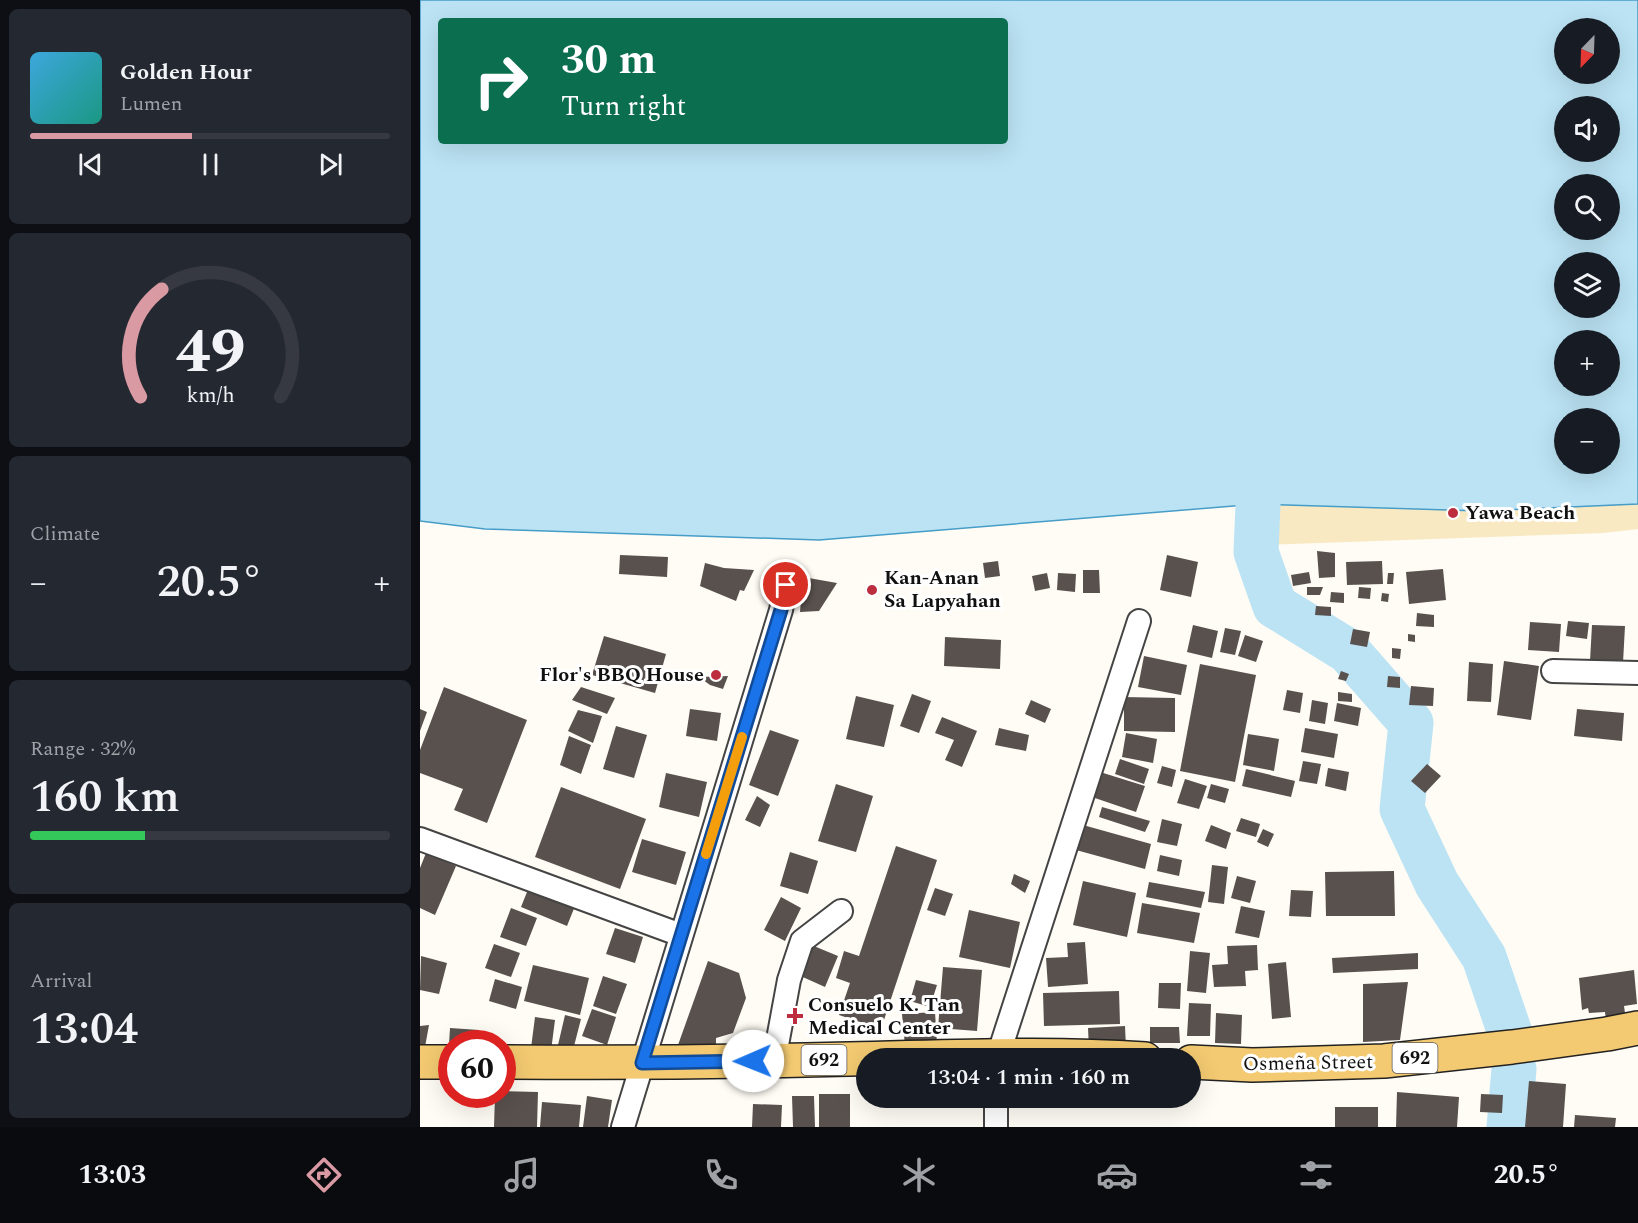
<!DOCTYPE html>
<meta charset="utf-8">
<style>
:root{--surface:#171b24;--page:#242831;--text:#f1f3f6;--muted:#9ea1a6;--line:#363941;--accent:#d99aa3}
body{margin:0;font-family:Spectral,serif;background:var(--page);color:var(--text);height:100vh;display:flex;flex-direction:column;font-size:22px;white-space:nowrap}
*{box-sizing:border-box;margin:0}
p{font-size:20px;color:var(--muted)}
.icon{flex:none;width:33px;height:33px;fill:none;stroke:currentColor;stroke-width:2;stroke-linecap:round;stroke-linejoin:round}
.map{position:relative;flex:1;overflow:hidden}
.panel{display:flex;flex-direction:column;gap:9px;padding:9px;background:#0d0f14;width:420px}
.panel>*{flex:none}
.banner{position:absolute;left:18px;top:18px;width:570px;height:126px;border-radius:6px;box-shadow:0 6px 24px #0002;background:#0b6e4f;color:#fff;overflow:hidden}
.needle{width:39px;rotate:203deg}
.buttons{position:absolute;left:1134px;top:18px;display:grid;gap:12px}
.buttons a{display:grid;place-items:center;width:66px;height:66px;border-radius:50%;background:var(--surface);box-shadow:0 6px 24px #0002;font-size:30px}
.speed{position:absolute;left:18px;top:1030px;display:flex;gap:12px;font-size:30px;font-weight:700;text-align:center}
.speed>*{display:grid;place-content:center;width:78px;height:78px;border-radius:50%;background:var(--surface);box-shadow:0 6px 24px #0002;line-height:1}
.speed .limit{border:9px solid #d22;background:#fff;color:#111}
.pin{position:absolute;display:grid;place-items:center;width:51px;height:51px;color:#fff;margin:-26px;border:3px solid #fff;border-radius:50%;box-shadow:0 2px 6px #0007}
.me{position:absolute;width:66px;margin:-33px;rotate:269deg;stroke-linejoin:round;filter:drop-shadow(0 0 4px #0008)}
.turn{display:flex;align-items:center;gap:21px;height:126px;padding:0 24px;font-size:27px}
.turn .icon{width:78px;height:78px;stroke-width:2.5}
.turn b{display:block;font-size:42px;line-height:51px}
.big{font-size:45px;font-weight:600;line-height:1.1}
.panel .widget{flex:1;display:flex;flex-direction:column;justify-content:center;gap:9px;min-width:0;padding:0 21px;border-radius:9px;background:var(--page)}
.panel .dial{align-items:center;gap:0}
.dial svg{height:156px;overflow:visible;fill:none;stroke:var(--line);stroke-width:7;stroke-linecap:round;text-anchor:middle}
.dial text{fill:var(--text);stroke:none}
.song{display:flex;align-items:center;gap:18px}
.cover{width:72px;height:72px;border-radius:9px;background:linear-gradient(135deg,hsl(200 70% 55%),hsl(170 70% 35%))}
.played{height:6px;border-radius:3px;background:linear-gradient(90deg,var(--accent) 45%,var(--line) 45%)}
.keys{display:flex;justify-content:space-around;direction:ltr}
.heat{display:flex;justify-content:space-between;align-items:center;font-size:33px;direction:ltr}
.charge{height:9px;border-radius:4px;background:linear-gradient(90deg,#34c759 32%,var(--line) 0)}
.trip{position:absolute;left:436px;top:1048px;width:345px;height:60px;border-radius:30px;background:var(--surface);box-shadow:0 6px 24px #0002;font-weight:600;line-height:60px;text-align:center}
.tabs{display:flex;height:96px;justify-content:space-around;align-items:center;background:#090b0e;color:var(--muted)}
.tabs .icon{width:42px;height:42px}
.tabs .current{color:var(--accent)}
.tabs b{font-size:27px;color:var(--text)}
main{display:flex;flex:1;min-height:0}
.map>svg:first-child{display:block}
</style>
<main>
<section class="panel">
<div class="widget">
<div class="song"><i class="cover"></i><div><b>Golden Hour</b><p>Lumen</p></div></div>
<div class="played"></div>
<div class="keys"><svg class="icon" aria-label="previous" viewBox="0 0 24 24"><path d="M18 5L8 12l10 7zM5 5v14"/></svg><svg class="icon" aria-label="pause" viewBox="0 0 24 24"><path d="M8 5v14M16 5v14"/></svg><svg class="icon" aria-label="next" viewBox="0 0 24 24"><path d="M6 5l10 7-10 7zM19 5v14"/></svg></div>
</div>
<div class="widget dial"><svg viewBox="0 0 100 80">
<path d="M14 69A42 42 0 1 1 86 69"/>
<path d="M14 69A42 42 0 0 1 25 14" stroke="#d99aa3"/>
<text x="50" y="56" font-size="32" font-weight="700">49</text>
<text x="50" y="72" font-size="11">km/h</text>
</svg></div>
<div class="widget"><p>Climate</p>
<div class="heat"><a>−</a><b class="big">20.5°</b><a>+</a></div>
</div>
<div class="widget"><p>Range · 32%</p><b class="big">160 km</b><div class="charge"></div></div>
<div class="widget"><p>Arrival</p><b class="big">13:04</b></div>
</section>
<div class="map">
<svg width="1218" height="1127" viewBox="0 0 1218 1127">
<rect width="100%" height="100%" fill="#fffcf5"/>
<path fill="#f8e9c3" d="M1218 493V529L1184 533 842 545 852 495Z"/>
<path fill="#bbe3f4" stroke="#459dc8" stroke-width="1.5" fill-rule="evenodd" d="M0 0H1218V504L1060 511 838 504 399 540 65 529 0 521ZM21 21H585V141H21ZM1144 28H1190V74H1144ZM1190 106V152H1144V106ZM1190 184V230H1144V184ZM1144 262H1190V308H1144ZM1144 340H1190V386H1144ZM1144 418H1190V464H1144Z"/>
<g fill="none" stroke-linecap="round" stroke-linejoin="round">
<path stroke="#bbe3f4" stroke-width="45" d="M838 504 836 552 855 606 928 651 991 723 982 809 1017 884 1064 957 1090 1033
M1089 1127 1094 1069"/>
</g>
<path fill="#59514d" d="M897 551 915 553V577L899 578Z
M200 555 248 557 247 577 199 574Z
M747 555 778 562 771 597 740 590Z
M578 561 580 576 565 578 563 563Z
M962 561 963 584 927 585 926 562Z
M285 563 304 568 334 570 324 591 320 590 316 601 280 586Z
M1023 569 1026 600 989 604 986 572Z
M663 570H679L680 593H663Z
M889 572 891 583 873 586 871 575Z
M627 573 630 588 615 591 612 576Z
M638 573 656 574 655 592 637 590Z
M968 573H974L973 584H967Z
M383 577 417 583 399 611 380 612Z
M887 587H903L900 595H887Z
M939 587 951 588 950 599 938 598Z
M911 592 924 593V603L910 602Z
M962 593 969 594 968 602 961 601Z
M896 606 911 607V616L895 615Z
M997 613 1014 615V627L996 626Z
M1148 621 1169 623 1167 639 1146 636Z
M1110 622 1141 624 1139 652 1108 650Z
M773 625 798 631 792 658 767 652Z
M1172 625 1205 626 1203 663 1170 661Z
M805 628 821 631 815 655 800 652Z
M933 629 950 632 947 647 930 644Z
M988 634 995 635V642L988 641Z
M825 635 843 641 836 662 818 656Z
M184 636 246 654 235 693 172 675Z
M525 637 581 640 580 669 524 666Z
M972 648 981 649 980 659 972 658Z
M724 656 767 665 761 695 718 687Z
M1084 661 1119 666 1111 720 1077 715Z
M1049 662 1073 664 1071 702 1047 701Z
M780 664 836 675 815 782 760 771Z
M921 671 929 674 926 681 918 679Z
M308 676 303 689 290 685 279 677Z
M968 676 980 677V688L967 687Z
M991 686 1014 688 1013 706 989 705Z
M24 687 107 720 67 823 34 810 43 789 0 773V750Z
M161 687 195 698 187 714 152 700Z
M867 690 883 693 880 713 863 710Z
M918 692 932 694V702L918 701Z
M492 694 511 701 499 733 480 726Z
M436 696 474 705 464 747 426 739Z
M704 697 755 698V732L704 731Z
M611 700 631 709 625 723 605 714Z
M892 700 908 703 905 724 889 721Z
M917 703 941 708 938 726 914 721Z
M0 709 7 712 0 731Z
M270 709 301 713 297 741 266 736Z
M1157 709 1204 713 1202 741 1154 736Z
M158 710 182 716 173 743 148 731Z
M522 717 557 731 542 767 525 760 534 740 515 733Z
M196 726 227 735 214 778 183 769Z
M579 728 609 735 606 751 575 745Z
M885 728 918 734 914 758 881 752Z
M350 730 379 740 358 796 329 785Z
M706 733 737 739 733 763 702 757Z
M828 734 859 739 854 771 823 765Z
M149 736 171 745 161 774 140 765Z
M700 759 729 769 724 784 695 774Z
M883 761 901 764 897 784 879 781Z
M1007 764 1021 776 1005 793 991 781Z
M742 766 756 770 752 787 737 783Z
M908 768 929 772 926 791 905 786Z
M826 769 875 781 871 797 822 786Z
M680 772 725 786 716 812 672 797Z
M246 773 287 782 279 817 239 807Z
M765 779 787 786 779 809 757 803Z
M416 784 453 796 436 852 398 841Z
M791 784 809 789 805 803 787 798Z
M141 787 226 819 200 889 115 857Z
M337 796 350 805 340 827 325 820Z
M682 807 730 821 725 832 679 817Z
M821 818 840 824 836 837 816 831Z
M742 819 762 824 757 846 737 842Z
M663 825 731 844 725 869 656 850Z
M791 825 811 833 806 849 785 841Z
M843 829 854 834 848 847 837 842Z
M222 839 266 852 256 885 212 872Z
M476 846 517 860 461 1029 419 1015 430 983 416 978 424 951 439 956Z
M370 852 398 861 388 894 360 886Z
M6 853 36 866 15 915 0 908V868Z
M740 855 762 860 759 876 737 871Z
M792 865 808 867 804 904 788 902Z
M974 871 975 916H906L905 872Z
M594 874 610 881 605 893 591 884Z
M817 876 836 881 830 903 811 898Z
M663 881 716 893 707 937 653 925Z
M729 882 785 892 781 908 726 897Z
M109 887 155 906 147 926 101 907Z
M515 888 533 894 525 916 507 910Z
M871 890 893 891 891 917 869 916Z
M361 897 381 908 365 941 344 930Z
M722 903 780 913 774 943 717 933Z
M821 906 845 911 839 938 815 933Z
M91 908 117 918 106 946 80 937Z
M549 910 600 922 590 968 539 957Z
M195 928 223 937 215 963 186 954Z
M665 942 668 984 628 987 626 958 648 957 647 943Z
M74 944 100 953 91 977 65 968Z
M389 944 418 956 405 987 376 974Z
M837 945 838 970 825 971 826 986 794 987 792 965 808 964 807 946Z
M770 951 790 953 786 993 767 991Z
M998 953V969L913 973 912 958Z
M1 956 27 963 19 994 0 990Z
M288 961 319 973 326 998 313 1033 296 1038V1058L253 1059Z
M866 962 871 1017 852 1019 848 964Z
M113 965 169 978 160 1015 104 1001Z
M523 967 562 970 557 1031 518 1028Z
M1214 970 1217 1004 1204 1006 1205 1013H1200V1018L1186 1020 1185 1012 1169 1013 1168 1008 1162 1010 1159 978Z
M183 976 207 984 196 1014 173 1006Z
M75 979 102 987 96 1009 69 1001Z
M496 980 517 985 510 1007 490 1001Z
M988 982 980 1040 943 1042V984Z
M739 983H761L760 1009 738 1008Z
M699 991 700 1024 624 1026 623 993Z
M769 1003 791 1004 790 1036H767Z
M172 1009 196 1017 187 1045 162 1036Z
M515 1012 517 1044 485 1046 482 1014Z
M796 1013 822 1015 821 1044 795 1043Z
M145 1015 161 1019 153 1050 138 1045Z
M115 1017 135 1020 131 1051 111 1048Z
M9 1025 5 1047 0 1048V1026Z
M705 1026 706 1048 669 1049 668 1028Z
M730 1027H759L760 1043H730Z
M30 1028 59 1030 58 1044H32V1045H29Z
M1109 1081 1146 1084 1143 1127H1105Z
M82 1091 118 1092 117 1127H74L75 1095H82Z
M977 1092 1039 1097 1037 1127H976Z
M399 1094H430V1127H399Z
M1061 1094 1083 1095 1082 1113 1060 1112Z
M167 1096 192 1100 188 1127H163Z
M372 1096H394L395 1127H373Z
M122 1102 161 1105 159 1127H120Z
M333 1104 362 1105 361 1127H332Z
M915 1107H958V1127H915Z
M1155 1115 1196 1118 1195 1127H1154Z"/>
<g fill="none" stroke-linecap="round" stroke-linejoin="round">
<g stroke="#444" stroke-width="26">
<path id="street" d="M1133 671 1218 673
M0 839 261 935
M577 1059 719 621
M354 1061 369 980 382 941 421 911
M203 1127 361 610 366 585
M576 1127V1098"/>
</g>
<g stroke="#222" stroke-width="36">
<path id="primary" d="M0 1062H32
M82 1062C198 1063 313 1062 429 1059 528 1057 626 1052 725 1059
M771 1062 832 1065 964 1061 1092 1047 1187 1034 1218 1028"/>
</g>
<use href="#street" stroke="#fff" stroke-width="22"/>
<use href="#primary" stroke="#f3ca71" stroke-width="33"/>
</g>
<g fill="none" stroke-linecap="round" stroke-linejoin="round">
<g stroke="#114b97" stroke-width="15">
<path id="route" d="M333 1061 222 1063 361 610 366 585"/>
</g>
<use href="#route" stroke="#1a73e8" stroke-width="10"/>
<path stroke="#f59e0b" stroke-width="10" d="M286 854 322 737"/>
</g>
<g fill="#bc2d3e" stroke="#fff" stroke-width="2">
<circle cx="1033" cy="513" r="6"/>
<circle cx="452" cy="590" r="6"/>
<circle cx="296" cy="675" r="6"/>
<path d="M372 1007h6v6h6v6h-6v6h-6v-6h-6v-6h6z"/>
</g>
<g text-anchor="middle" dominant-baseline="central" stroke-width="6" stroke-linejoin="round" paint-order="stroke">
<g fill="#fff" stroke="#585858" stroke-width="1.5">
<rect x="972.5" y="1043" width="45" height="30" rx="4.5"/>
<rect x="381.5" y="1045" width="45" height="30" rx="4.5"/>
</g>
<g font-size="18" font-weight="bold" fill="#111">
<text x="995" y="1058">692</text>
<text x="404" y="1060">692</text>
</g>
<g font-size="20" font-weight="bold" fill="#111" stroke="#fff" text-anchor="start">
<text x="1045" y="513">Yawa Beach</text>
<text x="464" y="578">Kan-Anan<tspan x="464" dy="23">Sa Lapyahan</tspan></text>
<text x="284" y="675" text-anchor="end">Flor's BBQ House</text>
<text x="388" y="1005">Consuelo K. Tan<tspan x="388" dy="23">Medical Center</tspan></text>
</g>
<g font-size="20" fill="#111" stroke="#fff">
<text transform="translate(888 1063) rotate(-1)">Osmeña Street</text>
</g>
</g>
</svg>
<div class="buttons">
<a><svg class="needle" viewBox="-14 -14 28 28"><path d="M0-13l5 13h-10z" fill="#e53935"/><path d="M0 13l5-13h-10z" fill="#9ea1a6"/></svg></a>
<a><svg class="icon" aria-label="sound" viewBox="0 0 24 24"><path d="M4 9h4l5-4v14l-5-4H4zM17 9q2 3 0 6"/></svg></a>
<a><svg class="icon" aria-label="search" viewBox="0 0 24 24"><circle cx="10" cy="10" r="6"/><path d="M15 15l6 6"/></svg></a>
<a><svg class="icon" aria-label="layers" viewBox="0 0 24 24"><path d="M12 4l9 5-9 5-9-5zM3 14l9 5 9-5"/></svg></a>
<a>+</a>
<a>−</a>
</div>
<div class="speed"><div class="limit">60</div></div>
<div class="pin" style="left:366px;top:585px;background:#d93025"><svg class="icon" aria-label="arrive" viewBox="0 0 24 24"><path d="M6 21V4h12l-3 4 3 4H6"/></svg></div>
<svg class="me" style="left:333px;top:1061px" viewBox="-20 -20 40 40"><circle r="19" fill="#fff"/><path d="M0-13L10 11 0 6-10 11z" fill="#1a73e8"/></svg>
<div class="trip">13:04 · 1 min · 160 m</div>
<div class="banner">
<div class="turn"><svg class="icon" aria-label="right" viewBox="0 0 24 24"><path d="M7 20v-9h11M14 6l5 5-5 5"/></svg><div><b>30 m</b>Turn right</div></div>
</div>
</div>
</main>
<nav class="tabs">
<b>13:03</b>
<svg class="icon current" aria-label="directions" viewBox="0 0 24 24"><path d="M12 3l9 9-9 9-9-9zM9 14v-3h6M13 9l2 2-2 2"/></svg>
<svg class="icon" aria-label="music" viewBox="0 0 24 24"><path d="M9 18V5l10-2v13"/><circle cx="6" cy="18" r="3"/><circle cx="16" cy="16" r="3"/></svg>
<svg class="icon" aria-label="phone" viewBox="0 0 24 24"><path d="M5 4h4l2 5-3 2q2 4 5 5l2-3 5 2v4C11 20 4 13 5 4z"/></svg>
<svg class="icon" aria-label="climate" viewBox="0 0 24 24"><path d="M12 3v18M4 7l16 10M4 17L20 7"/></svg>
<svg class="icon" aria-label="car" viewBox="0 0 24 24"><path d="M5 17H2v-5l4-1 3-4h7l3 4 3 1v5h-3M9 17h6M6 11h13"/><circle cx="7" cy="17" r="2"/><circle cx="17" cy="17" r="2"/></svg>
<svg class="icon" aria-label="filters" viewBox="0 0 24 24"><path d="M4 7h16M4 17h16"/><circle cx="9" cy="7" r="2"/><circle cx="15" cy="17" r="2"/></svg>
<b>20.5°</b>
</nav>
